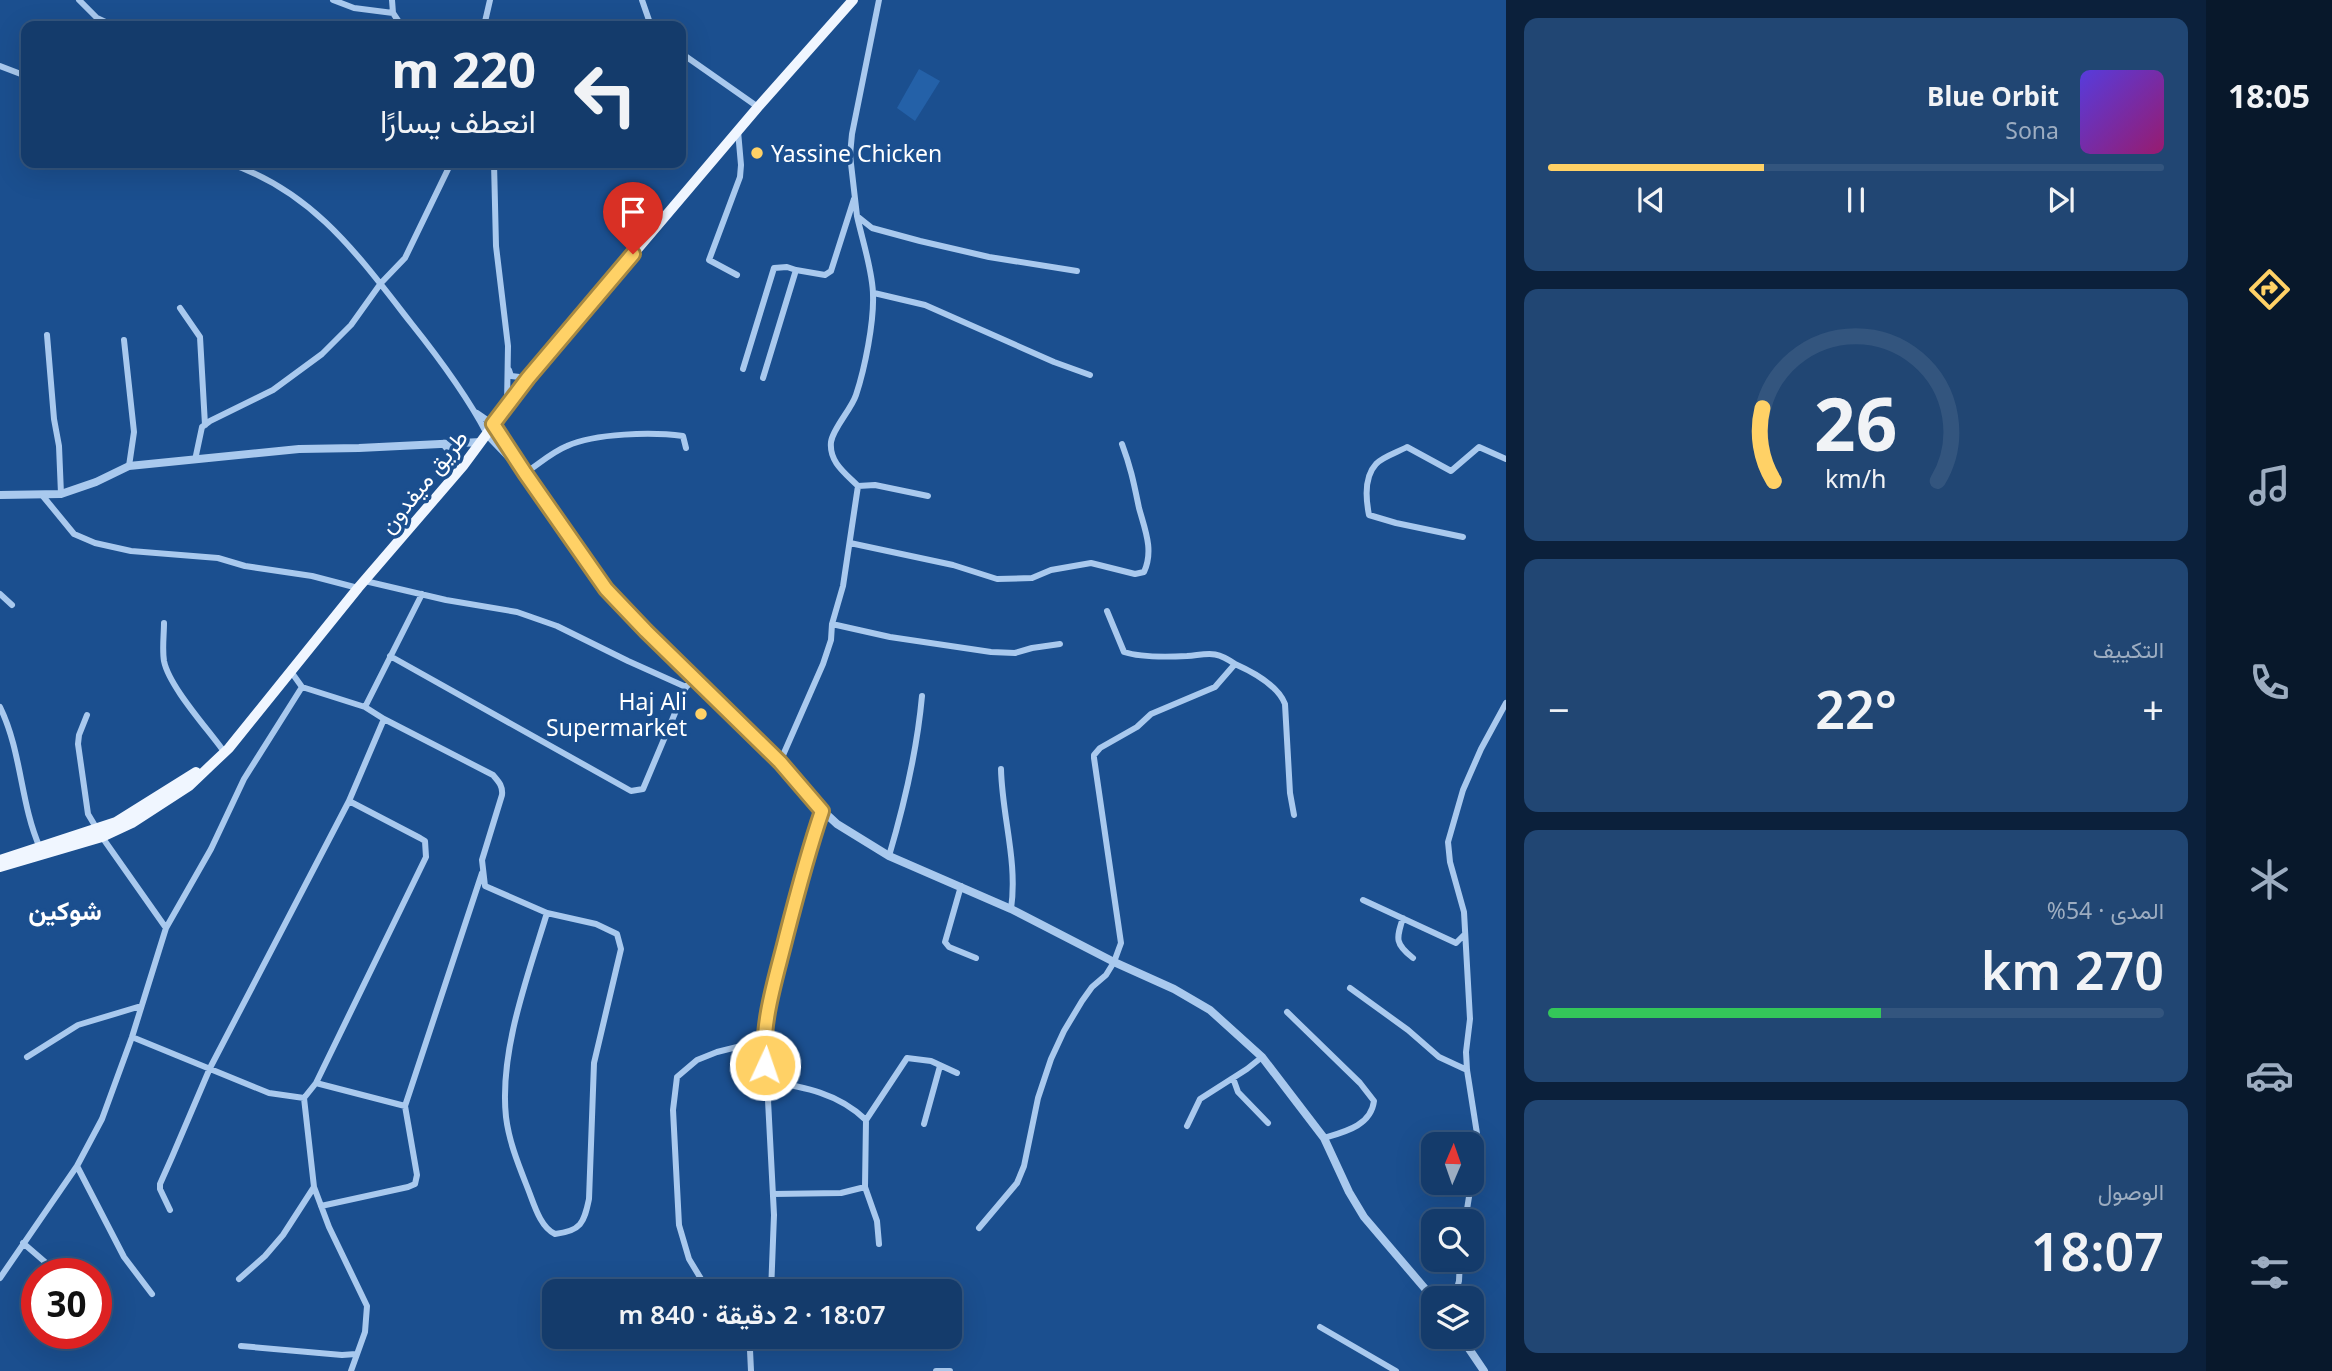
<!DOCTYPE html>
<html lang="ar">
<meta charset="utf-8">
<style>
:root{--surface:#143b6b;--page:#214673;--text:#f1f3f6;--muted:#9dadc1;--line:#33557e;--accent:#ffd166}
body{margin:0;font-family:"Noto Sans",Vazirmatn,sans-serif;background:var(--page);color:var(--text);direction:rtl;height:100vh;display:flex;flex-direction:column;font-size:26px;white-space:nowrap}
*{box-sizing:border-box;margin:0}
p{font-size:23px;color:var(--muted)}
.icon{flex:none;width:38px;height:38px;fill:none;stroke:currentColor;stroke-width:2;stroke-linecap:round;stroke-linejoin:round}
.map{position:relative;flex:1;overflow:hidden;direction:ltr}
.drawer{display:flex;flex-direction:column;gap:18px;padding:18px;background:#0b203b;width:700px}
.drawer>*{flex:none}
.top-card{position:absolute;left:21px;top:21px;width:665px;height:147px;border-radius:14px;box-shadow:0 7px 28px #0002,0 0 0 2px var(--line);direction:rtl;background:#143b6b;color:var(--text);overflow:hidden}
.needle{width:46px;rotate:2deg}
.fabs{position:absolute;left:1421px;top:1132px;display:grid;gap:14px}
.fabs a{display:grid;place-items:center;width:63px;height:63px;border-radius:14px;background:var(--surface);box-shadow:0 7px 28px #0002,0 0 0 2px var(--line);font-size:35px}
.speed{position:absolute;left:21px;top:1258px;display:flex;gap:14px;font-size:35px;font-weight:700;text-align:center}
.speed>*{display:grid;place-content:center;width:91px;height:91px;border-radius:50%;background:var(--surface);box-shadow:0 7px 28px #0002,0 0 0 2px var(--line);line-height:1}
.speed .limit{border:10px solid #d22;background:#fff;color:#111}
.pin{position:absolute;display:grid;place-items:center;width:60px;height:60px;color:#fff;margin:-72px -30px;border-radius:50% 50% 50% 0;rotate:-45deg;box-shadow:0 0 7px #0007}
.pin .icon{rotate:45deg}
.me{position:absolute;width:77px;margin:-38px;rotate:3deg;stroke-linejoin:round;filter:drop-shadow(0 0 5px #0008)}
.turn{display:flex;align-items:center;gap:24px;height:147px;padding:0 35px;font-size:32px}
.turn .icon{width:91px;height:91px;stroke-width:2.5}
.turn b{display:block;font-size:49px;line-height:60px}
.big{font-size:52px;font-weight:600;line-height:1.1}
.drawer .card{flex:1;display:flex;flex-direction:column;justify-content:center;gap:10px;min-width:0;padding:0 24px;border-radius:14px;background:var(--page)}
.drawer .dial{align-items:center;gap:0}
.dial svg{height:182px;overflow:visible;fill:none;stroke:var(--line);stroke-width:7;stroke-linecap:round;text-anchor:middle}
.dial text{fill:var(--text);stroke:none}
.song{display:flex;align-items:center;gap:21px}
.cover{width:84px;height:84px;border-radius:10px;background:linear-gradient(135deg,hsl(250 70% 55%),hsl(320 70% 35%))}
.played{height:7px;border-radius:4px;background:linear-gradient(90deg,var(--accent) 35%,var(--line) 35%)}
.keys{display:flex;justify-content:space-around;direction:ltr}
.heat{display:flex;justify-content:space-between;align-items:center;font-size:38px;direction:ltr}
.charge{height:10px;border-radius:5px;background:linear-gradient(90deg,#34c759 54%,var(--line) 0)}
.trip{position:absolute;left:542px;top:1279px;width:420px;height:70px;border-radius:14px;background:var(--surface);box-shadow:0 7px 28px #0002,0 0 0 2px var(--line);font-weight:600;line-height:70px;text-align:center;direction:rtl}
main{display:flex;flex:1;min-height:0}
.tab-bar{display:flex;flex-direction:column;width:126px;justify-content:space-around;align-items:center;background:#08182b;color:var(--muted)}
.tab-bar .icon{width:49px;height:49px}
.tab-bar .current{color:var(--accent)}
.tab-bar b{font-size:32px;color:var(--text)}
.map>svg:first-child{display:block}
</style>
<main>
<nav class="tab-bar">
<b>18:05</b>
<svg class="icon current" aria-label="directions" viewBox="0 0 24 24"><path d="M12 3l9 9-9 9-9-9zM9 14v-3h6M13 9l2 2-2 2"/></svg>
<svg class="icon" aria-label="music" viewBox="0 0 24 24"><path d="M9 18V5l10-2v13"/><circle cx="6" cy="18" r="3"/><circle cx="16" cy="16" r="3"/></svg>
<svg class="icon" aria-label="phone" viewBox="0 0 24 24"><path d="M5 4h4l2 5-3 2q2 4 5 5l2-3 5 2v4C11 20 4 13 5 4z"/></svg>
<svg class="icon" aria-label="climate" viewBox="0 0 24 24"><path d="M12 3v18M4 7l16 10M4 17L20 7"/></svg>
<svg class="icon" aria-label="car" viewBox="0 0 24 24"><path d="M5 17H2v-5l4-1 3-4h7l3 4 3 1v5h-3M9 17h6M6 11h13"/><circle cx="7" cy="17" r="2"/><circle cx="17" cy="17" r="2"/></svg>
<svg class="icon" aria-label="filters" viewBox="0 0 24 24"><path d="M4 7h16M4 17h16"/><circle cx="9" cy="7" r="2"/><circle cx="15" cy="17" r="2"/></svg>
</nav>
<section class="drawer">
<div class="card">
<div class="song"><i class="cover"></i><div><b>Blue Orbit</b><p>Sona</p></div></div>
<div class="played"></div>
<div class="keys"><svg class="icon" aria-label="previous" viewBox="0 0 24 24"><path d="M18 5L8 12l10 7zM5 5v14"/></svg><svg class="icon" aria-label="pause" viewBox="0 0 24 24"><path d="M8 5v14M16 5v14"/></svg><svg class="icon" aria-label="next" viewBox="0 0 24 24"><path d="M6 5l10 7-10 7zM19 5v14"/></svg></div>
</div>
<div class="card dial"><svg viewBox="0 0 100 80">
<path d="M14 69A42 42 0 1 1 86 69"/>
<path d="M14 69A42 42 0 0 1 9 37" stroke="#ffd166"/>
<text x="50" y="56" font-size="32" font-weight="700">26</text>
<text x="50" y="72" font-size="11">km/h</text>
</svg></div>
<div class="card"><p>التكييف</p>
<div class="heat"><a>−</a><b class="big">22°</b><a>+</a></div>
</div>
<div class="card"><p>المدى · 54%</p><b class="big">270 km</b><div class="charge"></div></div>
<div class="card"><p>الوصول</p><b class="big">18:07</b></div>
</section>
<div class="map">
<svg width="1506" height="1371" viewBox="0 0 1506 1371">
<rect width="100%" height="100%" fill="#1b4f8f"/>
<path fill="#2461a8" d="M919 69 940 81 915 121 897 108Z"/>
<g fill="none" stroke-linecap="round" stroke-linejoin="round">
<path stroke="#a9c9ee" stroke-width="6" d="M79 0 97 18 114 26
M333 0 354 8 393 13 399 22 433 26
M392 0 393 13
M642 0 651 26
M879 0 852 134 850 155 857 216 872 228 920 241 989 257 1077 271
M484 26 490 0
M681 53 758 107
M0 66 26 76
M228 163C313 191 358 255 411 323 439 358 466 394 487 434
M494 163 496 246 508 346 507 404
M737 275 709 260 740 177 741 165 738 131
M874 293 925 305 1054 362 1090 375
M180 308 200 337 205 425
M47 335 54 419 59 446 61 494
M124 340 134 432 129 466
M743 369 774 268 787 267 796 270
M509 370 511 376 528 378
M763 378 796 270 825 275 831 271 854 199
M477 413 493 424
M195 460 202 427 210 421 273 390 322 354 351 325 381 283 405 258 451 163
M525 473C539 464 552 452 567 446 595 433 653 432 683 436L686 448
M858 486 875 485 928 496
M42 495 74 534 95 543 131 551 218 558 245 566 312 576 358 588
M1463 537 1396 523 1369 515C1366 500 1364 477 1376 464 1382 457 1398 452 1407 447L1451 471 1479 447 1506 459
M850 543 953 565 997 579 1032 578 1051 570 1091 563 1135 574 1144 572C1154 550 1145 530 1139 508 1134 484 1131 468 1122 444
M365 581 446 600 517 612 557 626 628 661 686 687
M0 594 12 605
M422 594 365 707 384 719 493 775C499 782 503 786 502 795L482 860 485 886 547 913 596 924 617 934 621 949 594 1063 589 1199C584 1223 581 1231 555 1234 540 1227 534 1204 528 1189 519 1166 509 1142 506 1117 499 1052 528 975 547 913
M1107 611 1124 652C1142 658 1168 657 1187 656 1209 654 1215 650 1235 664
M164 623C164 635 162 649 164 661 169 686 206 727 222 749
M832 624 890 637 991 652 1015 653 1032 648 1060 644
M390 656 631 791 643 789 686 687 696 678
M292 673 302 687 365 707
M0 707C22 752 20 803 40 848
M87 715 79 735 78 744 88 814 97 829
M780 762 823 664 831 640 832 624 843 586 858 486C845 473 829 462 831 442 833 428 851 410 856 395 865 368 874 322 873 295 873 272 862 239 857 216
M1001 769C1002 816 1018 862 1011 909
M349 801 384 719
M102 837 166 928 211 849 244 779 302 687
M889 856C905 802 917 751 922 696
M961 886 945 942 949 947 976 958
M1363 900 1456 943 1464 935
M1403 918C1396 939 1395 944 1413 958
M1114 962 1121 943 1094 758V755L1100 748 1137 727 1151 714 1215 687 1235 664C1253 672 1278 686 1285 704L1290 793 1294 815
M1350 988 1408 1030 1439 1057 1467 1070
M1287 1012 1360 1083 1374 1101C1371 1126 1344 1132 1324 1138
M132 1037 269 1093 304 1098
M27 1057 78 1025 141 1006
M1233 1078 1238 1092 1268 1123
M767 1081C804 1087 838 1093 866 1120L865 1187 841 1193 773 1194
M316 1083 405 1106 482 873
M866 1120 907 1058 931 1061 957 1073
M924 1124 940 1066
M1187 1126 1200 1099 1247 1069 1262 1057
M314 1187 329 1227 367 1306 365 1332 351 1371
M865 1187 877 1221 879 1244
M321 1206 408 1187 415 1184 417 1175 405 1106
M170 1210 160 1189V1184L172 1157 210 1068 349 801 420 838 425 841 426 857 316 1083 304 1098 314 1187 283 1235 265 1256 239 1279
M1465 1222 1478 1140 1467 1070 1466 1052 1470 1019 1464 912 1450 862 1448 842 1463 790 1481 749 1506 703
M979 1228 1017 1183 1024 1166 1038 1098 1051 1059 1064 1031 1082 1001 1092 987 1106 975 1114 962
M23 1243 59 1274
M0 1278 77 1166
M709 1292 689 1259 679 1225 673 1110 677 1077 697 1060 717 1052 765 1040
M771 1292 774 1215 767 1081 764 1050 770 1003 781 957 810 846 823 811
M152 1294 124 1257 77 1166 102 1119 132 1037 166 928
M1454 1298 1459 1281 1460 1260
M1320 1327 1396 1371
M241 1346 342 1355 356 1354
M751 1371 750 1350 754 1337
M936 1371H950"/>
<path stroke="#a9c9ee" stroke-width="8" d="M493 424 525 473 606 589 646 631 780 762 823 811 837 824 889 856 1011 909 1114 962 1174 989 1210 1010 1262 1057 1324 1138 1349 1192 1364 1217 1433 1298
M487 434 513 461
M444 444 463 466
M0 495 61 494 96 482 129 466 299 449 359 448 481 442
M1461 1337 1484 1371"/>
<path stroke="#f0f6ff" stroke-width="10" d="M0 860 116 822 196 772
M0 867 102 837 132 823 189 786 229 748 358 588 463 466 528 378 758 107 853 0"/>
</g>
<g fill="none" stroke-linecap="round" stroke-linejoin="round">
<g stroke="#a68842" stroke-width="18">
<path id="route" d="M633 254 528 378 493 424 525 473 606 589 646 631 780 762 822 811C808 852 797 894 786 937 776 978 761 1022 765 1065"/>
</g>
<use href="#route" stroke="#ffd166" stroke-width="12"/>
</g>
<g fill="#ffd166" stroke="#1b4f8f" stroke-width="2.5">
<circle cx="757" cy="153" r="7"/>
<circle cx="701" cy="714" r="7"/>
</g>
<g text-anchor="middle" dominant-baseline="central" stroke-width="7" stroke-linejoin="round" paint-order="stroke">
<g font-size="23" fill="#fff" stroke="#1b4f8f" text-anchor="start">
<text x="771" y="153">Yassine Chicken</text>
<text x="687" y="701" text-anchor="end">Haj Ali<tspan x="687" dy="26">Supermarket</tspan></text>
</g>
<g font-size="23" fill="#fff" stroke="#1b4f8f">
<text transform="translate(423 481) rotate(-51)">طريق ميفدون</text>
</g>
<g font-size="26" font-weight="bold" fill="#fff" stroke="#1b4f8f">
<text x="65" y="910">شوكين</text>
</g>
</g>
</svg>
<div class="fabs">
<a><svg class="needle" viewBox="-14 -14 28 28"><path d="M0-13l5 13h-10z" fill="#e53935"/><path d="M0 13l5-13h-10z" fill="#9dadc1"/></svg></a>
<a><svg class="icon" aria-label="search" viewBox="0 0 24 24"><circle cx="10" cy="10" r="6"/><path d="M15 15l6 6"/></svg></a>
<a><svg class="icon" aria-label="layers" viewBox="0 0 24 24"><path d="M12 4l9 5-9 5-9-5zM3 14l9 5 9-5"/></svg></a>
</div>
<div class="speed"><div class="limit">30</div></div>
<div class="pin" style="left:633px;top:254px;background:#d93025"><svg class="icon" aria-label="arrive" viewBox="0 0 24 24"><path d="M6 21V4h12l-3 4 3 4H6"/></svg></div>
<svg class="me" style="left:765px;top:1065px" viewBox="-20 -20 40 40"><circle r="17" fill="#ffd166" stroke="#fff" stroke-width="3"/><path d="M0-11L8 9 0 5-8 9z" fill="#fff"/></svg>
<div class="trip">18:07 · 2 دقيقة · 840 m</div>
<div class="top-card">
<div class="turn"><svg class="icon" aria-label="left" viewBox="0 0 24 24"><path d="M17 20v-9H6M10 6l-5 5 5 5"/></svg><div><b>220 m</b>انعطف يسارًا</div></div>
</div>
</div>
</main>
